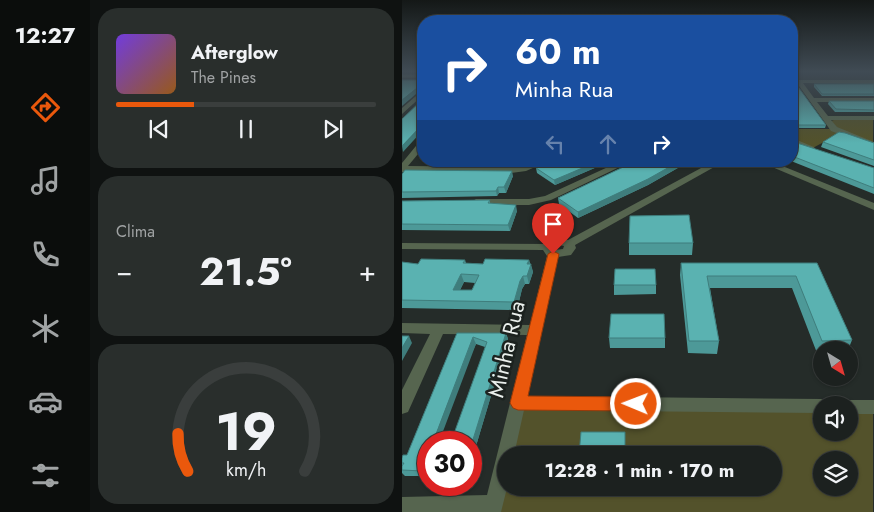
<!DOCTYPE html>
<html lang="pt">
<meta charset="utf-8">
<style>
:root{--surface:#1c211f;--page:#292e2c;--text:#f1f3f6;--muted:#a0a3a4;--line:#3a3e3d;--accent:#ea580c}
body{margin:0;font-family:Jost,sans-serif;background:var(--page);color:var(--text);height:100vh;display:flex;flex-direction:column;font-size:19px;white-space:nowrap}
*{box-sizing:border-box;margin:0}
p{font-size:16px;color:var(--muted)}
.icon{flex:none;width:28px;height:28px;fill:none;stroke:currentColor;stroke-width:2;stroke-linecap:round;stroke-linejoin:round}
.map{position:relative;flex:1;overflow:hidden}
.panel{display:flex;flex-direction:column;gap:8px;padding:8px;background:#0f1211;width:312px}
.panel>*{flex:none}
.hud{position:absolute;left:15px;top:15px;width:381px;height:152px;border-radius:20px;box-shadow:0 1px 4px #0004,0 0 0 1px var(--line);background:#1a4fa0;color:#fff;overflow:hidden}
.needle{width:32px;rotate:143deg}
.fabs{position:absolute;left:411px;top:341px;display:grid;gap:10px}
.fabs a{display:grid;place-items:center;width:45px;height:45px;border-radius:50%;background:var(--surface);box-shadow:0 1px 4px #0004,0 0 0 1px var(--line);font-size:25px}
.speed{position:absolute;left:15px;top:431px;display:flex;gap:10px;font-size:25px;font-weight:700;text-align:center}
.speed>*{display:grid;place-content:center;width:65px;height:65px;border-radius:50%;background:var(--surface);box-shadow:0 1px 4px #0004,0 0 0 1px var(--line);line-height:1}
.speed .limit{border:8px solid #d22;background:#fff;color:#111}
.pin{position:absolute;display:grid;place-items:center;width:42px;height:42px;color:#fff;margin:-51px -21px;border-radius:50% 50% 50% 0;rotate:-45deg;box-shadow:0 0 5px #0007}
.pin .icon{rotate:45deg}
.me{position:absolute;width:55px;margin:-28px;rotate:271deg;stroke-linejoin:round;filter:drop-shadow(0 0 4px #0008)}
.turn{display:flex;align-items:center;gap:18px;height:105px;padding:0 15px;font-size:22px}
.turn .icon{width:65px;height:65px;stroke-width:2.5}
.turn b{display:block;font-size:35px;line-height:42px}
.lanes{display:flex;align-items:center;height:48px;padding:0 15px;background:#0003;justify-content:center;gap:25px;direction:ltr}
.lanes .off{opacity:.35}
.big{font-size:38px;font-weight:700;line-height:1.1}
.panel .widget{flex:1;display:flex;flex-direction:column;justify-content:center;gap:8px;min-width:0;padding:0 18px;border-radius:20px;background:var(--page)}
.panel .dial{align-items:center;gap:0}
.dial svg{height:130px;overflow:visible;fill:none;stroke:var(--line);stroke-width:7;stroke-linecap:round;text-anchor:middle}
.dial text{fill:var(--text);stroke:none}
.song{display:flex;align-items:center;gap:15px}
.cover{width:60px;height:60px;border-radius:8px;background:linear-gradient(135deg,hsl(260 70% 55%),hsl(30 70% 35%))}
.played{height:5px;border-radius:2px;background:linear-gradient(90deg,var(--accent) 30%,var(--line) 30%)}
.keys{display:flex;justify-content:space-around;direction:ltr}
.heat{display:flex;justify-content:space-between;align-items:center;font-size:28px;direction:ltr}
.trip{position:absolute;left:95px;top:446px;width:285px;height:50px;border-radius:25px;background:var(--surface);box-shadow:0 1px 4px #0004,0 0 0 1px var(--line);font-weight:700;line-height:50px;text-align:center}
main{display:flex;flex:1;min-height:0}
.dock{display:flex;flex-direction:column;width:90px;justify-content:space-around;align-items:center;background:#0b0d0c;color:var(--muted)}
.dock .icon{width:35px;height:35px}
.dock .on{color:var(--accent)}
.dock b{font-size:22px;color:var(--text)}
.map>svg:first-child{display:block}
</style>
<main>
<nav class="dock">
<b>12:27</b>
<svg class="icon on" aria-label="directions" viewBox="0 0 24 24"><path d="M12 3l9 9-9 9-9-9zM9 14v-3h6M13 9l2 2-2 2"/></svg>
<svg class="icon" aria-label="music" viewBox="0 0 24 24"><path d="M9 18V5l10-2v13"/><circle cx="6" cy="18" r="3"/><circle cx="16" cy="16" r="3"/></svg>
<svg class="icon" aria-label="phone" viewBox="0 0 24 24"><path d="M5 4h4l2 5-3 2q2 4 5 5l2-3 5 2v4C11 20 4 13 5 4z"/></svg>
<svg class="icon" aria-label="climate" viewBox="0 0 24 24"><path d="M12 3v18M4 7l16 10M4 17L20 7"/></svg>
<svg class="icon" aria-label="car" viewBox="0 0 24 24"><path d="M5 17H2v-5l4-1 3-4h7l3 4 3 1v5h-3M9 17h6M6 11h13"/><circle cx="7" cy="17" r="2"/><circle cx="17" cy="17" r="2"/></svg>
<svg class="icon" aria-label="filters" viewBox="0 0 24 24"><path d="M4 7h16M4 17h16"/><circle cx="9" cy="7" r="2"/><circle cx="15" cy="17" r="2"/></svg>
</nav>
<section class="panel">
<div class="widget">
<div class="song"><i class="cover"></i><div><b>Afterglow</b><p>The Pines</p></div></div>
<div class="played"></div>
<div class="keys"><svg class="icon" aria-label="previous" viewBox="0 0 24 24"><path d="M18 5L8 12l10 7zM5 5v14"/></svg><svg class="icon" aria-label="pause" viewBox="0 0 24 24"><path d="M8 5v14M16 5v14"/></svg><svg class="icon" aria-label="next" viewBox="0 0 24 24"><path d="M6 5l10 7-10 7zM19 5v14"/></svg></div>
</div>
<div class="widget"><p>Clima</p>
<div class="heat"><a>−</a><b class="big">21.5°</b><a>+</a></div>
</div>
<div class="widget dial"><svg viewBox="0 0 100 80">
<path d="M14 69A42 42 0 1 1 86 69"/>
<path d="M14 69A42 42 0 0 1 8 46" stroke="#ea580c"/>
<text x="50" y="56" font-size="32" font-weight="700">19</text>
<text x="50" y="72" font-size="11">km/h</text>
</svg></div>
</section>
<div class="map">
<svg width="472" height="512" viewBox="0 0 472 512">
<rect width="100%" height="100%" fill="#252c29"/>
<path fill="#53522b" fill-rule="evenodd" d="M432 120H471V143L440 132 409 149H390V129H434L429 121Z
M65 161H139L121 167H64Z
M116 403 420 406V432H448V407H471V512H0V506L92 504 104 488H371V455H104ZM420 460H448V488H420Z"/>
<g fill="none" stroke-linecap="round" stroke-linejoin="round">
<path stroke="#56654f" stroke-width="3" d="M0 76H21"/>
<path fill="#56654f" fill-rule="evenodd" d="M390 80H472V84L401 83 412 98H472V102H415L426 116H472V120H429L435 127 472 142V147L429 131 395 83 390 82Z
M21 90V95L0 114V108Z
M390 138 412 147 413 149 406 151 390 143Z
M18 141H21V148L6 166 109 167C122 166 134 161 147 161L124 171 109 173 0 172V163Z
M219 161H230L149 200 127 205H74L69 202 74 199H127L143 196Z
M312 161H323L173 245 174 248 169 255 156 257 125 396 420 399 426 401 427 405H420V413L122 410 112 455H104L105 488 99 512H0V497L85 495 125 335 41 334 6 412 0 414V390L28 334 0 333V323L128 325 145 256 141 250 0 249V243L144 244 156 238 166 240ZM157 245 162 246 161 249 152 250V248Z
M356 161H368L472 203V210Z
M448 400H472V414H448V405H441L442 402Z"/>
</g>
<path fill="#4d9998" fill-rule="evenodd" d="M390 84 424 125 423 128H396L390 119Z
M412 84H472V96H420L412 87Z
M427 101H472V112H433L426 104Z
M421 142 472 143V166L419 147Z
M390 146 472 168V194L389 161H390Z
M151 161H209L153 185 135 173 134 168Z
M234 161H288L246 185 176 218 157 204 156 198Z
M0 174 111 176 104 193H97L95 196 0 198Z
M88 200V203L115 211 108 231 0 230V201Z
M227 243H291L290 255H227Z
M63 260 64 263 81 264 127 260 131 272 127 284H123L120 289 115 310 0 308V262L16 264ZM62 282 73 283 70 290H58Z
M279 263H415L450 340 446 350H420V353H415L390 288H308L317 341 315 354 286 353 278 275Z
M212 285H254V294L212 295Z
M55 333H104L106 339 71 456 73 461 71 469H69V442L83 347 74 344 26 442V471L24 476H3L0 473V458L5 455Z
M207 338H263V348H208Z"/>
<path fill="#3f7d7c" d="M20 84 21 88 0 106V100Z
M21 124V130L1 152 0 146Z
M197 161H209L153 185 152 180Z
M278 161H288L246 185 176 218V212Z
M110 171 111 176 104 193 102 187Z
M96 187 97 193 95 196 94 191Z
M114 205 115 211 108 231 106 225Z
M127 260 128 267 129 264 131 272 127 284 125 276V264Z
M59 274 62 282 54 298 51 290Z
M121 276 123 284 120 289 115 310 112 302 118 281Z
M104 333 106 339 71 456 73 461 71 469 69 465V446Z
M7 336 10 343 0 361V348Z
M71 337 74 344 37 442H31Z
M26 455V471L24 476 20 471Z"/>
<path fill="#5ab2b1" stroke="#3f7d7c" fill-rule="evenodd" d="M0 80H21V93L20 84 0 100Z
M390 84H394L424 125H397L390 116Z
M412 84H472V94H420Z
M21 99V124L0 146V119Z
M427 101H472V110L434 109Z
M437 132 443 133 472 143V160L421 142Z
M395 143 472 168V188L390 156V146Z
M151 161H197L152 180 134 168Z
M234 161H278L246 179 176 212 156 198Z
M3 170 110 171 102 187H96L94 191 0 192V174Z
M88 200 86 203 114 205 106 225 0 224V201Z
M287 215 291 243H227L228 216Z
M19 259 63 260 61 263 81 264 83 259 127 260 125 264H129L125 276H121L118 281 112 302 0 300V262L16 264ZM59 274 77 275 70 290H51Z
M279 263H415L450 340 420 341 394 276H305L317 341H287Z
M213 269H253L254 285H212Z
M209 314H262L263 338H207Z
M55 333H104L69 446V442H49L85 342 71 337 31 442H26V455L20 471 0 470V466L2 463H0V458L1 455H5Z
M0 336H7L0 348Z
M179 432H223V455H177Z"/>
<linearGradient id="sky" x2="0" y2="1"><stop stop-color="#141817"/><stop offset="0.5" stop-color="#404b54"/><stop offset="1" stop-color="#404b54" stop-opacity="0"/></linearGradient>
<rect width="472" height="143" fill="url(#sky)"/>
<path fill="#ea580c" stroke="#983908" d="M151 251 157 254 126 396 234 397 239 399 241 404 239 409 234 411 116 410 111 408 108 403 146 254Z"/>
<g text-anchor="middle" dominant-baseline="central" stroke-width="5" stroke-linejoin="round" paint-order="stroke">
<g font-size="22" fill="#eaefec" stroke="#1c221f">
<text transform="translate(104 349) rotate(-77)">Minha Rua</text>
</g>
</g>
</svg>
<div class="fabs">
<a><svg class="needle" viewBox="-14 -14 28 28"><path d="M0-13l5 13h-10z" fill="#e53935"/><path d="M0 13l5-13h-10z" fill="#a0a3a4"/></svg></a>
<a><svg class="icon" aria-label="sound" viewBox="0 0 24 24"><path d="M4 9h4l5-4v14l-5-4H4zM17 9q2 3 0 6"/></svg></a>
<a><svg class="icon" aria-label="layers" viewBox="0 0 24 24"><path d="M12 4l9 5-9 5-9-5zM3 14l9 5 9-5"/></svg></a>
</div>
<div class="speed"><div class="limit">30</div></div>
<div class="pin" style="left:151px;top:254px;background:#d93025"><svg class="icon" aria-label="arrive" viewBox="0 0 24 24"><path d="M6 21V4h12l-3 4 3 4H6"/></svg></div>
<svg class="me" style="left:234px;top:404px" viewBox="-20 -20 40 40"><circle r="17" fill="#ea580c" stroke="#fff" stroke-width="3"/><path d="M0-11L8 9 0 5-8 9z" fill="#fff"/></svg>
<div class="trip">12:28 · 1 min · 170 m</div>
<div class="hud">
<div class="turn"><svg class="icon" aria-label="right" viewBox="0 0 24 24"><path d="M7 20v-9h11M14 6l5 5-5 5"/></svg><div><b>60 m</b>Minha Rua</div></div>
<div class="lanes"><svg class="icon off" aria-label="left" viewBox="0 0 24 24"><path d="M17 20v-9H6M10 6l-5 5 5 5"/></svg><svg class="icon off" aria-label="ahead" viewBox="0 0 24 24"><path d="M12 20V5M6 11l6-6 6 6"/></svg><svg class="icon" aria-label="right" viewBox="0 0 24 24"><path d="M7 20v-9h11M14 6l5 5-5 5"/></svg></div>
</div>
</div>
</main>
